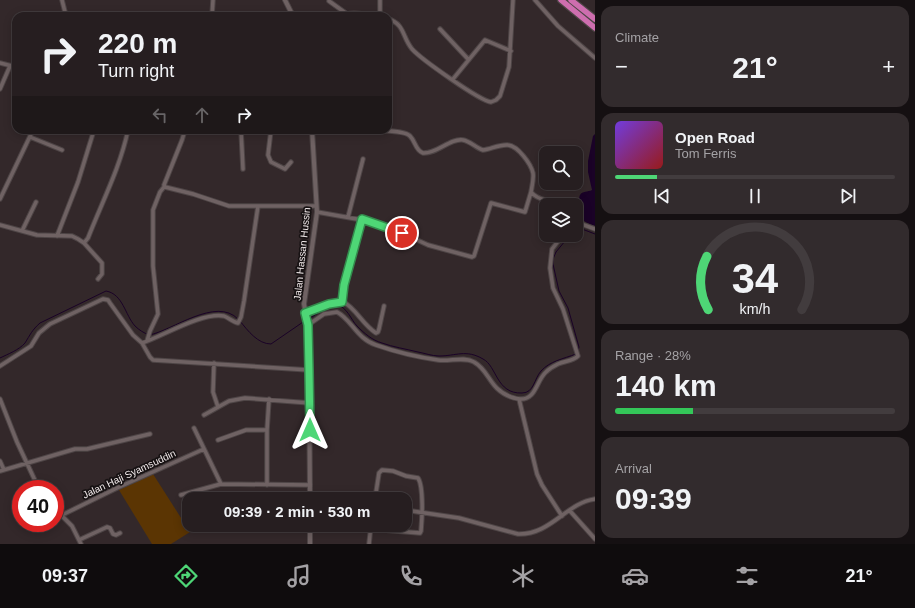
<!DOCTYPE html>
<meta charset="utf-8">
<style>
:root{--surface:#261e20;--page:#322b2d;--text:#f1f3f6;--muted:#a4a2a5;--line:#423c3e;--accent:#4ed676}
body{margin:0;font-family:Arial,sans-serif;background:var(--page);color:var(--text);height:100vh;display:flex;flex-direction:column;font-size:15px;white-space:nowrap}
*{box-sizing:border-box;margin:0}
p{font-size:13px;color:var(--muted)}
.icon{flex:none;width:22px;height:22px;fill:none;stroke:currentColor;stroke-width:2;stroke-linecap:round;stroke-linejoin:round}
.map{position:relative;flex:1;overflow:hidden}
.panel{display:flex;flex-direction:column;gap:6px;padding:6px;background:#151012;width:320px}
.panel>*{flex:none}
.hud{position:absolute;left:12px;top:12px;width:380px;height:122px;border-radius:12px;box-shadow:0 2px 10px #0003,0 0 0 1px var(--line);background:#261e20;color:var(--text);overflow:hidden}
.controls{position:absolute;left:539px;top:146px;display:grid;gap:8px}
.controls a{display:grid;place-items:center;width:44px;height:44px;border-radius:8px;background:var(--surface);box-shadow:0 2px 10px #0003,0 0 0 1px var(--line);font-size:20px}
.speed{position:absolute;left:12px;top:480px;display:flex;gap:8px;font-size:20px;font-weight:700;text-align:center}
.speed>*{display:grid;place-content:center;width:52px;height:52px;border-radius:50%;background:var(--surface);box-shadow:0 2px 10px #0003,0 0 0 1px var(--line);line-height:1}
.speed .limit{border:6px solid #d22;background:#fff;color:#111}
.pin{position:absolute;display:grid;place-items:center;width:34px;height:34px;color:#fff;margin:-17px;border:2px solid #fff;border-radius:50%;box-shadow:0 1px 4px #0007}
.me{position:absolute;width:44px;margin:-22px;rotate:0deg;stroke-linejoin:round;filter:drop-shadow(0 0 3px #0008)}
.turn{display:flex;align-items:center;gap:14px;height:84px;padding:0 20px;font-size:18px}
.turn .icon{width:52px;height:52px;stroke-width:2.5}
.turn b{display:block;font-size:28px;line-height:34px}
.lanes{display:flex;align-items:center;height:38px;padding:0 20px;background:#0003;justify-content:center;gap:20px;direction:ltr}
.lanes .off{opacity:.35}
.big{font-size:30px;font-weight:700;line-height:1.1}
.panel .widget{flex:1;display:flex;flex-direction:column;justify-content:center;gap:6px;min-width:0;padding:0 14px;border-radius:12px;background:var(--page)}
.panel .dial{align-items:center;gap:0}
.dial svg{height:104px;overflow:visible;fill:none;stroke:var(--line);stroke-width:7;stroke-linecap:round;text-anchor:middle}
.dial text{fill:var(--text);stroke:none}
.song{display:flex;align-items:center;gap:12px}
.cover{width:48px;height:48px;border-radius:6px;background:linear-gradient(135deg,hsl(260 70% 55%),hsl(0 70% 35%))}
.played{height:4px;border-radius:2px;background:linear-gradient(90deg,var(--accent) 15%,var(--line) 15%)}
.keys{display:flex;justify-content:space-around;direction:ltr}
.heat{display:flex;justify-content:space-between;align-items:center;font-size:22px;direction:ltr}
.charge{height:6px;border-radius:3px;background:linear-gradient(90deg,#34c759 28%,var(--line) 0)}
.trip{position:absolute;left:182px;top:492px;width:230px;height:40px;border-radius:12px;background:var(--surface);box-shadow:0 2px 10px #0003,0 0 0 1px var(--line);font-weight:700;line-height:40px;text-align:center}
.tabs{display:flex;height:64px;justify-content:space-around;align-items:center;background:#0f0c0d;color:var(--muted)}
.tabs .icon{width:28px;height:28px}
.tabs .selected{color:var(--accent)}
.tabs b{font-size:18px;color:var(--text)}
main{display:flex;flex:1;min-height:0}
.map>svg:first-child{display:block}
</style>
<main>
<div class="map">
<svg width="595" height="544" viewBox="0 0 595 544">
<rect width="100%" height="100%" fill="#33282a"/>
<path fill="#5b3503" d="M153 474 190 532 171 544H152L119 490Z"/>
<path fill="#1a0227" d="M595 134V226C591 224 586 223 583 220 580 218 578 198 580 195 582 191 588 192 592 190L588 172V161L593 136Z"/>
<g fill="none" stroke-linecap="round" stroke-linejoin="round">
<path stroke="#1a0227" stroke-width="1" d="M576 230 582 229 595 234
M570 235 556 252 553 259V264L559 291 568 308 579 347 578 351
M309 319C317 314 327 305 336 305 347 306 351 320 357 326 365 334 372 340 382 343 393 347 406 349 418 352 424 353 432 356 439 356 456 356 466 349 483 359 497 366 496 394 522 393 534 393 534 379 541 371 550 361 563 359 576 354
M240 321C248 331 258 344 271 344L306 320
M0 358C8 354 19 350 25 343 30 335 32 330 40 323L106 291C123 294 125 315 135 326 139 330 144 333 149 335 172 331 216 296 238 319"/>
<g stroke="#4e4546" stroke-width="5.5">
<path id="minor" d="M62 0 66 16
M380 0V13L382 16
M535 0 558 26 595 58
M329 1 347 14C358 11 370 17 380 14
M212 16 213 0
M388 19C405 24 402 37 412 49 421 59 480 101 491 102L496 100 500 96 509 67 513 0
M440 29 468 59
M0 63 16 67
M453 79 485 40 511 51
M0 89 10 66
M185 130 182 140 164 185 165 187 193 194 229 206H316
M241 130 243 169
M271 130 268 155 271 162 285 169 291 162
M337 130 345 131C358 131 402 128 410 136 416 142 415 150 423 153 437 154 450 138 463 140 470 141 476 148 483 150 491 149 500 144 508 145 518 146 531 164 533 173 534 179 532 186 531 192 540 203 558 201 571 202L574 205
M30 137 62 150
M0 199 33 130
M317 212 368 221 402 233 428 245 472 257 474 256 491 203 525 212 531 192
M348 217 363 159
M576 222 595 229
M0 225 37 235 72 236 78 239 84 243 102 263V274L98 279
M22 231 36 202
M57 236 78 182 94 130
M84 243 88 238C102 202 120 168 128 130
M342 301C356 308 362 324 376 333L378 332 379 329 384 306
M305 313 329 304 342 302 344 285 362 219
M308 325 324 314 337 312C351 319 357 339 376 345 396 352 417 357 438 360 449 362 464 356 474 362 490 371 489 389 511 397 514 398 517 399 520 399 536 400 536 381 546 372 549 369 554 366 558 364 565 361 573 361 578 356L563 309 553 288 550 268 552 249 563 235
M147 341 150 331 158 314 153 266V210L160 192 164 187
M142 343C163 336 202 312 224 316 229 318 233 322 238 323L241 317 244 301 258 206
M214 363 213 392 218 407
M0 366 28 348 31 346 39 333 50 324 103 299 108 300 110 303 133 335 142 343 150 357 153 360 309 370
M0 399 17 442 39 489
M519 399 537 474 542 485 562 516
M204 415 229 401 245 398 310 403
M194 428 221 484
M218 440 246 430H267
M0 461 4 470
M0 471 75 449H87L150 434
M267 485V430L269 399
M181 495 221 484 310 485
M329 499 341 497 355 499
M55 509 72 526 81 544
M405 510 459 518 518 534C551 535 566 503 595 499
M570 511 595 539
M62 515 117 488 204 449
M371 529 420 533 421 531C422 520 424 487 418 478L406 476 393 471 382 470 379 473 375 499
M79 540 107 527 110 528 113 534 116 535 120 533
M369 544 371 525"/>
</g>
<g stroke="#4e4546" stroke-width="6">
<path id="tertiary" d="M285 0 293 16
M310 499 309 370 308 325 304 304 317 212 312 130
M310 544V525"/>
</g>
<g stroke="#4e4546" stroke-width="8">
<path id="trunk" d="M561 0 595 28
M571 0 595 19"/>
</g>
<use href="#minor" stroke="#6f6263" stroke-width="3.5"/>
<use href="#tertiary" stroke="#6f6263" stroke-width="4"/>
<use href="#trunk" stroke="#ce6eaf" stroke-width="5.5"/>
</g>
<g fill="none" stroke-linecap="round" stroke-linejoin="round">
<g stroke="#338b4d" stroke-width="10">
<path id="route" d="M310 430 309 370 308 325 305 313 329 304 342 302 344 285 362 219 402 233"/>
</g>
<use href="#route" stroke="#4ed676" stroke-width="7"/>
</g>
<g text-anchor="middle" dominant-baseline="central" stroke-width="3.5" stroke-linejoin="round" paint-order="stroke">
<g font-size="10" fill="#f0e8e9" stroke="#171213">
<text transform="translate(302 254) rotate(-84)">Jalan Hassan Hussin</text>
<text transform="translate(129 474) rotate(-25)">Jalan Haji Syamsuddin</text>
</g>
</g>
</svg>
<div class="controls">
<a><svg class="icon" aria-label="search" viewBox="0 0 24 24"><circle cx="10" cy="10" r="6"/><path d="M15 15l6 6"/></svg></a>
<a><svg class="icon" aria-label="layers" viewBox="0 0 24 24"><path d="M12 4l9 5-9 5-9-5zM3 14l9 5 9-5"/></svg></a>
</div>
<div class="speed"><div class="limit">40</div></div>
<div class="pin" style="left:402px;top:233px;background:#d93025"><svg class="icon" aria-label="arrive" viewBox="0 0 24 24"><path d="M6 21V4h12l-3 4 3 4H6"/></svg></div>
<svg class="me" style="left:310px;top:430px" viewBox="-20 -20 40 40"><path d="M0-17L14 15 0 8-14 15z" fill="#4ed676" stroke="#fff" stroke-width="4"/></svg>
<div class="trip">09:39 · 2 min · 530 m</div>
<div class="hud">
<div class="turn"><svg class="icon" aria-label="right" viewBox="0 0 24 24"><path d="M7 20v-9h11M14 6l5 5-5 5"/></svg><div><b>220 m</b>Turn right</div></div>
<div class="lanes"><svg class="icon off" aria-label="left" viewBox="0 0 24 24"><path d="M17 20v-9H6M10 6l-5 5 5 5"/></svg><svg class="icon off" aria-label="ahead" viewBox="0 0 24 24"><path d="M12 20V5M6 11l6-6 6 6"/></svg><svg class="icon" aria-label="right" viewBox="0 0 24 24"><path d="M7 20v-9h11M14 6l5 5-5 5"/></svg></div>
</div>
</div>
<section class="panel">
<div class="widget"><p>Climate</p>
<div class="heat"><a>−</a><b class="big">21°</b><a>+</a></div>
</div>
<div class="widget">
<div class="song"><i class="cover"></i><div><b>Open Road</b><p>Tom Ferris</p></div></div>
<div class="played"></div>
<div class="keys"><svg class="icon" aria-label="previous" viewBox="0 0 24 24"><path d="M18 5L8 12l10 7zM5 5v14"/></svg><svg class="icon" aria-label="pause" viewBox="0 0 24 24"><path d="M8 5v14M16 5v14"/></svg><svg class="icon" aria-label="next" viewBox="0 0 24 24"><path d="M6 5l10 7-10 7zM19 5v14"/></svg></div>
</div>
<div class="widget dial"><svg viewBox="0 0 100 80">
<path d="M14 69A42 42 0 1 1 86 69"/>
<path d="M14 69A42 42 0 0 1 13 28" stroke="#4ed676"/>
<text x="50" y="56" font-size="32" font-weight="700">34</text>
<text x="50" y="72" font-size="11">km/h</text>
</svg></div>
<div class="widget"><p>Range · 28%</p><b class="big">140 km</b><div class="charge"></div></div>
<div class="widget"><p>Arrival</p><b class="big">09:39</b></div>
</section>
</main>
<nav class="tabs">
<b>09:37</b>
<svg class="icon selected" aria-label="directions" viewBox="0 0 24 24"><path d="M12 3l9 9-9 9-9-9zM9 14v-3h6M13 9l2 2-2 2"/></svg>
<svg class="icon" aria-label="music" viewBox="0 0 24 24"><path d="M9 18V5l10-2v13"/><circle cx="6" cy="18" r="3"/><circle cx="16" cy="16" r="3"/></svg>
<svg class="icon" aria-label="phone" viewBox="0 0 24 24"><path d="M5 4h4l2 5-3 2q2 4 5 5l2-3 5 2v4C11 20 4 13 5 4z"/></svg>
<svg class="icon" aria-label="climate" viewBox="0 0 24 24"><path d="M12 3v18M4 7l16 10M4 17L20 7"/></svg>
<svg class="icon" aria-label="car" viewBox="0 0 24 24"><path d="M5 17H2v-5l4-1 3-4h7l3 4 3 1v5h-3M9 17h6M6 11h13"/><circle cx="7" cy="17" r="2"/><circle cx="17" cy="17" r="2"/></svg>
<svg class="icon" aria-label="filters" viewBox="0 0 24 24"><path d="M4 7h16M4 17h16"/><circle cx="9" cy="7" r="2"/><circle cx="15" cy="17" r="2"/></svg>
<b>21°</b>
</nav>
